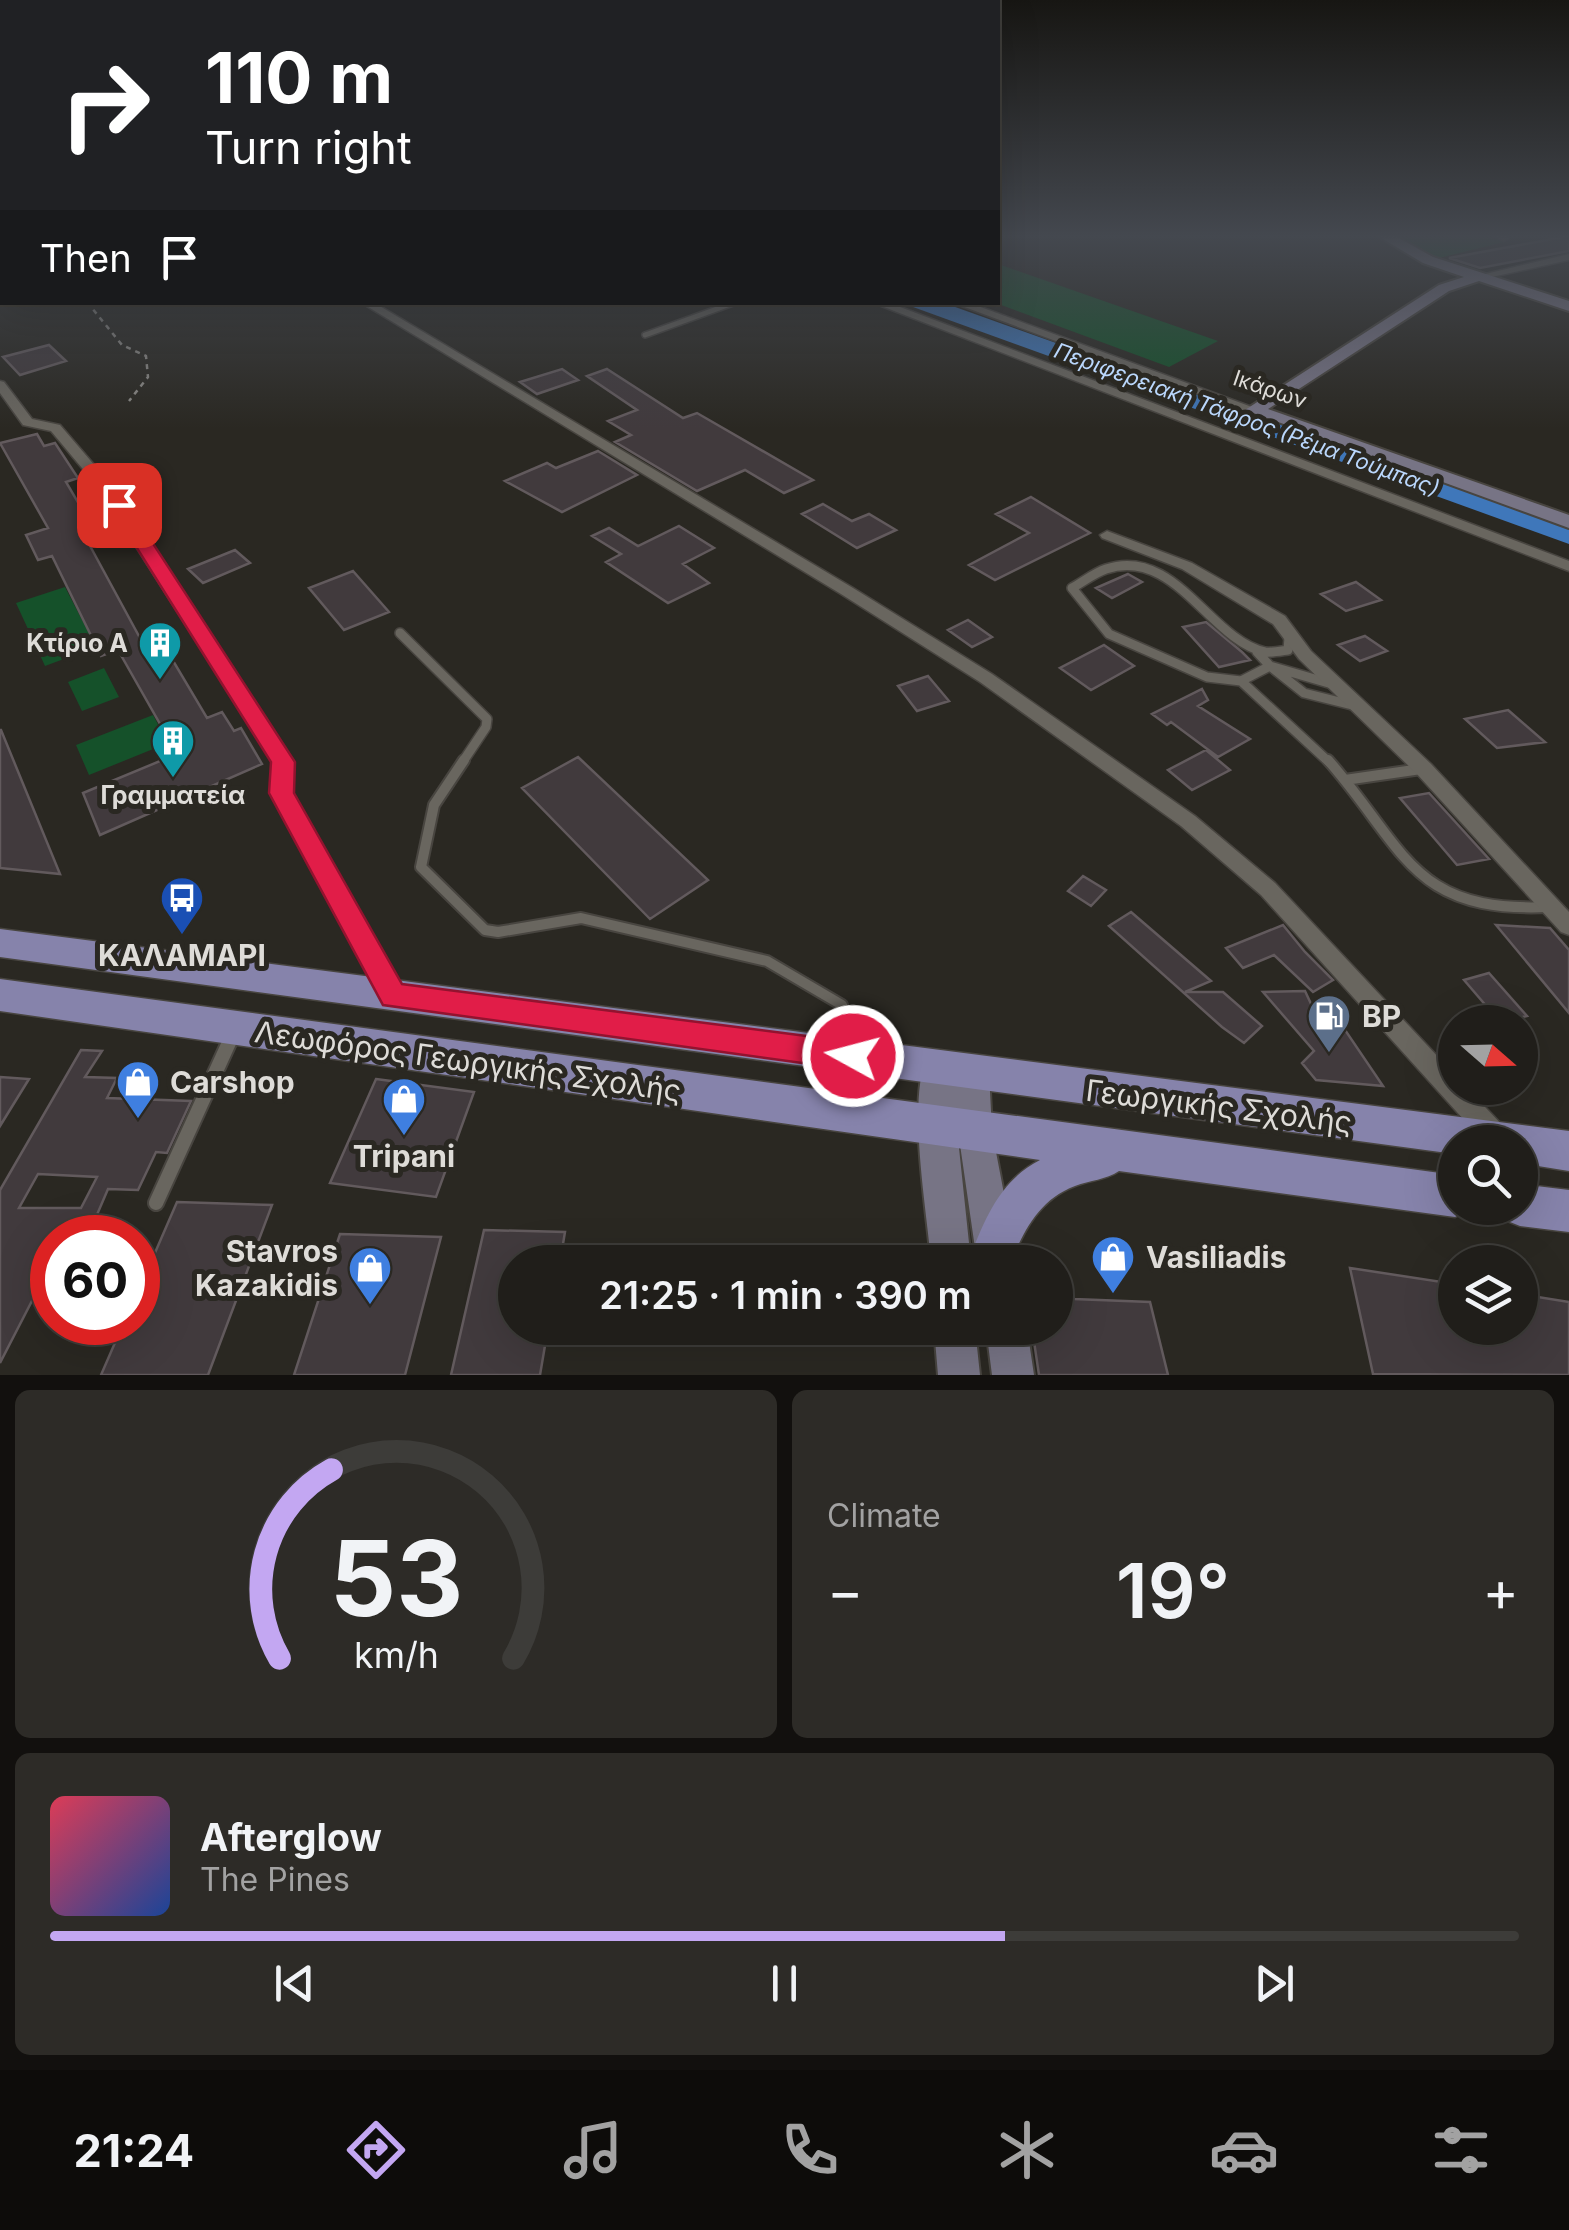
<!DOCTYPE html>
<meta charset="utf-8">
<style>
:root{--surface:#201e1a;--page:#2d2b27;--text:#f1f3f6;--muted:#a2a2a2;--line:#3d3c39;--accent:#c3a7f2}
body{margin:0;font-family:Inter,sans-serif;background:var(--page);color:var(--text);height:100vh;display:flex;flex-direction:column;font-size:38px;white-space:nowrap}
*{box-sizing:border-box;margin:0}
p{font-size:32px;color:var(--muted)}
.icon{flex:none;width:55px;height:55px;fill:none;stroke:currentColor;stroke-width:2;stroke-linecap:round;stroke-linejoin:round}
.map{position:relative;height:1375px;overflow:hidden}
.sheet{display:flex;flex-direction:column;gap:15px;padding:15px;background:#12100e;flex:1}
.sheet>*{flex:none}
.hud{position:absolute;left:0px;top:0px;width:1000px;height:305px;box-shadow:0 10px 40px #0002,0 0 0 2px var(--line);background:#202124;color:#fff;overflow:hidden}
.needle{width:65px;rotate:110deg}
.controls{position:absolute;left:1438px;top:1005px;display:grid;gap:20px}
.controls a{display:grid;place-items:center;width:100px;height:100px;border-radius:50%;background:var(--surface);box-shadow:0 10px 40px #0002,0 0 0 2px var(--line);font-size:50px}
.speed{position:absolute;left:30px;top:1215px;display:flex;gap:20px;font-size:50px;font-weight:700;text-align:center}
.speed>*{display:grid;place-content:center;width:130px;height:130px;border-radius:50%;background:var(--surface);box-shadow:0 10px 40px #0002,0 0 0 2px var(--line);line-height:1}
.speed .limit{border:15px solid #d22;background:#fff;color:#111}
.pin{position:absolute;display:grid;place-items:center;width:85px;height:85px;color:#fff;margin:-42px;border-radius:20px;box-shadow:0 5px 15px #0006}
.me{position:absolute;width:110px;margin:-55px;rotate:277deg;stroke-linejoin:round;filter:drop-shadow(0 0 8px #0008)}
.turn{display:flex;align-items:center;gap:35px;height:210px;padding:0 40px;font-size:45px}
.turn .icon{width:130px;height:130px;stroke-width:2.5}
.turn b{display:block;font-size:70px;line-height:85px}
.then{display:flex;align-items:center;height:95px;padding:0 40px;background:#0003;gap:20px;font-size:38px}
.big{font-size:75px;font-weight:600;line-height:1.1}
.sheet .card{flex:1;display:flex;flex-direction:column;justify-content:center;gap:15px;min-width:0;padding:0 35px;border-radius:15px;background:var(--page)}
.sheet .dial{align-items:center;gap:0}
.dial svg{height:260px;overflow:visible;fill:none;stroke:var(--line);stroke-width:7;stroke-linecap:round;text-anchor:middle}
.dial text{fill:var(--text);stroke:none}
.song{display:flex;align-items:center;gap:30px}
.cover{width:120px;height:120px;border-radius:15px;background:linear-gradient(135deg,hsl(350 70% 55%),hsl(220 70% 35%))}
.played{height:10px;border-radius:5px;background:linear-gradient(90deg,var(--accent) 65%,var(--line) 65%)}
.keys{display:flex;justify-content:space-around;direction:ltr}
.heat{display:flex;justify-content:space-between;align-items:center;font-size:55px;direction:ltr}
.sheet .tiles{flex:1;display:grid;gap:15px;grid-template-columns:1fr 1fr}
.card:last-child{grid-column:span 2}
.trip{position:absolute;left:498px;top:1245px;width:575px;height:100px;border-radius:50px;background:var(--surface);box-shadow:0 10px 40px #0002,0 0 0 2px var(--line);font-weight:600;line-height:100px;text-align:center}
.tabs{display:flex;height:160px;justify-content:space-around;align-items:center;background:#0d0c0a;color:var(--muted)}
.tabs .icon{width:70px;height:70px}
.tabs .active{color:var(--accent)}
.tabs b{font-size:45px;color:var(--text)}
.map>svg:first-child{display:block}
</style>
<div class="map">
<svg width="1569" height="1375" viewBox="0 0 1569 1375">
<rect width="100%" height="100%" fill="#2a2822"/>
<path fill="#15512a" d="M1487 236 1504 242 1435 259 1393 237Z
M998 264 1218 341 1169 367 996 303Z
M65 587 96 647 45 666 16 603Z
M104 668 119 697 82 711 68 682Z
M153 715 168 743 89 775 76 745Z"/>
<path fill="#3f77ba" d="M902 303H944L1569 526V544Z"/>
<path fill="#413a3d" stroke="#625a5d" stroke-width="2.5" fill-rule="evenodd" d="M1569 236V251L1480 268 1449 258Z
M49 345 66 361 20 375 3 357Z
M562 369 578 380 537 394 520 382Z
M607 369 683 418 697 413 813 480 784 493 745 470 697 491 615 442 631 435 608 421 637 410 587 376Z
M37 434 44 446 55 443 78 478 66 482 86 516 107 509 122 533 89 544 140 638 156 632 207 718 222 712 234 731 241 728 262 764 100 835 83 793 177 754 118 650 101 656 52 556 38 560 26 535 48 528 0 443Z
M598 451 637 475 562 512 505 481 547 463 556 468Z
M1031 497 1090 533 995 580 969 565 1029 533 996 514Z
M823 504 852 521 869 514 896 530 857 548 802 514Z
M679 526 714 548 683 564 709 583 668 603 606 562 621 554 592 536 609 528 638 546Z
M235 550 250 563 203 583 188 569Z
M353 571 389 612 344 630 309 588Z
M1128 574 1142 582 1112 598 1096 588Z
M1356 582 1381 600 1346 611 1321 594Z
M968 620 992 637 972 647 948 630Z
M1206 622 1242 652 1250 660 1219 667 1183 627Z
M1365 636 1387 651 1360 661 1338 645Z
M1104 645 1134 666 1091 690 1060 668Z
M928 676 949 701 917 711 898 686Z
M1202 689 1208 700 1198 706 1250 739 1218 757 1171 722 1167 725 1152 714Z
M1508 710 1545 742 1497 748 1465 719Z
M0 730H1L60 874 0 868Z
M1206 750 1230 770 1192 790 1168 770Z
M578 757 708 880 650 919 522 788Z
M1429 793 1489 859 1457 865 1400 798Z
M1083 876 1106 890 1091 906 1068 891Z
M1131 912 1211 981 1185 992H1223L1262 1026 1244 1043 1222 1027 1109 926Z
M1283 925 1305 952 1333 980 1313 992 1274 955 1243 968 1226 948Z
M1496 925 1550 928 1569 950V1013Z
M1489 973 1527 1016 1500 1022 1464 980Z
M1305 991 1319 1021 1337 1018 1383 1086 1316 1080 1302 1063 1314 1051 1263 992Z
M81 1050 102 1051 85 1077 117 1078 107 1098 191 1101 167 1153 156 1152 138 1190 108 1189 87 1238H52V1262L0 1363V1190ZM38 1174 97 1177 81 1208H19Z
M0 1077 29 1079 0 1126Z
M376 1079 474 1092 436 1197 330 1183Z
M177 1202 272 1205 208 1375H101L124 1322H138V1292Z
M484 1230 565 1232 560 1262H515V1328H548L540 1375H451Z
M340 1234 441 1237 405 1375H294Z
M1350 1268 1455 1284V1328H1520V1294L1569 1302V1375L1373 1374Z
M1055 1294H1073L1074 1299 1150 1302 1168 1375H1039L1032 1328H1055Z"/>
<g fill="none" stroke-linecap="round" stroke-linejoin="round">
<g stroke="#484540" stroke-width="8">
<path id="lane-far3" d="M645 335 736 302"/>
</g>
<g stroke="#484540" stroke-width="12">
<path id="lane-far2" d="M400 633 487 719 486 727 462 763
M1289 637 1288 650C1281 651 1271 653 1265 652 1210 640 1175 546 1106 569 1094 573 1083 582 1072 588L1109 634 1207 677 1241 681 1270 666 1304 693 1352 705
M1257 652 1270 666 1332 684
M1241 681 1330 763"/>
</g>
<g stroke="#484540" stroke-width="14">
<path id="lane-far1" d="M464 760 434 805 421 867 485 930 498 932 581 918 767 961 842 1005 850 1035
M1328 760C1406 849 1411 913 1548 907
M1345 780 1421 769"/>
</g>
<g stroke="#484540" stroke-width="18">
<path id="lane" d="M850 1032 852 1047
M156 1203 232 1036"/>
</g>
<g stroke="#484540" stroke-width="3">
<path id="street" d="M1494 236H1508L1509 238 1504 241Z
M1569 254V260L1478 280 1473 277Z
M360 302H373L853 588 992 674 1195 816 1275 883 1455 1075V1088H1467L1505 1128 1509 1137 1506 1142H1484L1261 895 1181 826 980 682 841 594Z
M871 302H887L1569 561V571Z
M951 302H967L1260 410 1250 413Z
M0 381 4 382 32 419 60 425 108 481 290 757 292 762 291 793 401 989 404 996 401 1003 393 1006 385 1003 271 793 274 762 97 486 51 431 23 425 0 393Z
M1107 531 1192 563 1285 616 1311 651 1431 764 1569 912V935L1561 932 1417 774 1299 659 1273 624 1182 569 1102 538 1100 535Z"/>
</g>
<g stroke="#484540" stroke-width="4">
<path id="secondary" d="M1378 236H1395L1433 257 1569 301V311L1479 281 1449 291 1268 409 1569 515V528L1245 410 1439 285 1464 277 1423 263Z
M939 1052 951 1057 956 1068 960 1061 972 1056 984 1061 989 1072 992 1131 1017 1262H977L955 1110 971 1262H931C927 1211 907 1101 927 1057Z
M934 1328H975L980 1375H938Z
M986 1328H1027L1034 1375H992Z"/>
</g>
<g stroke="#484540" stroke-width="3">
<path id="primary" d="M0 929 1569 1131V1171L1520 1163V1142H1455V1154L0 957Z
M0 979 1455 1175V1208H1471L1455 1217 1119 1171C1106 1180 1090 1180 1075 1186 1040 1199 1024 1230 1011 1262H979L973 1249C988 1212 1003 1179 1040 1160L0 1011Z
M1520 1184 1569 1190V1232L1520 1226 1505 1220 1500 1208H1520Z"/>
</g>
<path stroke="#8b8985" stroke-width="2.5" stroke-dasharray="5 5" stroke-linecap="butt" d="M87 302 122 345 146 356 148 377 129 401"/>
<use href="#lane-far3" stroke="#69665f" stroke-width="5"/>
<use href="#lane-far2" stroke="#69665f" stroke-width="9"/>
<use href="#lane-far1" stroke="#69665f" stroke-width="10"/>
<use href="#lane" stroke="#69665f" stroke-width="14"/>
<use href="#street" fill="#69665f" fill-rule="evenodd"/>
<use href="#secondary" fill="#777485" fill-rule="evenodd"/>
<use href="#primary" fill="#8683ab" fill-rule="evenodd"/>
</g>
<linearGradient id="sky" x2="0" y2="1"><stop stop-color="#171613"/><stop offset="0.55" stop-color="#44484f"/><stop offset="1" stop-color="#44484f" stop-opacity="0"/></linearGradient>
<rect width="1569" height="429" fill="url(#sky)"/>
<path fill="#e11d48" stroke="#92132f" stroke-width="2.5" d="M119 499 128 505 295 762 294 793 402 984 853 1042 864 1046 868 1056 864 1066 853 1070 383 1005 269 793 271 762 110 505Z"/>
<defs>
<g id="building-pin" transform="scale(2.25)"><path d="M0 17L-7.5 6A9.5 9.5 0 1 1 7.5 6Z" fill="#0f9aa8" stroke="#2a2822"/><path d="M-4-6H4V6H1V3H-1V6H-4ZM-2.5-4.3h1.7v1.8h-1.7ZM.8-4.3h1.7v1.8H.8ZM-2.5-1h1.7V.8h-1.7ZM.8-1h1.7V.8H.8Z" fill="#fff"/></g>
<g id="bus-pin" transform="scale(2.25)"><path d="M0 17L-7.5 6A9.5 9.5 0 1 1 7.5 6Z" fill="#1a4fb4" stroke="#2a2822"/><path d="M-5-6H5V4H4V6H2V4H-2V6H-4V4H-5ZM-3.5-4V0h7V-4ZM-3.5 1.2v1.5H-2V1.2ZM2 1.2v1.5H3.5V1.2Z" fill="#fff"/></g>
<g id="fuel-pin" transform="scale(2.25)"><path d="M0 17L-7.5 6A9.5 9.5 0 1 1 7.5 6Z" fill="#5c6f8a" stroke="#2a2822"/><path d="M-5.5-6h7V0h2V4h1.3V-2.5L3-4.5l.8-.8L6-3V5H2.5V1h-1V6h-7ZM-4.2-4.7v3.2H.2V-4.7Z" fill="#fff"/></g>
<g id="shop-pin" transform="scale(2.25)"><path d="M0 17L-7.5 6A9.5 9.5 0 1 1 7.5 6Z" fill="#3f7fe0" stroke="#2a2822"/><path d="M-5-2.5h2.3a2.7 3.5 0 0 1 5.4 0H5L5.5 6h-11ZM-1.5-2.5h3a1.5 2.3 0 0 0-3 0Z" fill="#fff"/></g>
</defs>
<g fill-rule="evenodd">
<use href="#building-pin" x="160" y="643"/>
<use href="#building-pin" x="173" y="741"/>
<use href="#bus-pin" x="182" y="898"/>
<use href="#fuel-pin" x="1329" y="1016"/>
<use href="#shop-pin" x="138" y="1082"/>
<use href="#shop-pin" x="404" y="1099"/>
<use href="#shop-pin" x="1113" y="1257"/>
<use href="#shop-pin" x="370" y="1268"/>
</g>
<g text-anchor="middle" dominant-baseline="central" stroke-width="10" stroke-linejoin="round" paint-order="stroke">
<g font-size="22" fill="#dedcd8" stroke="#2a2822">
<text transform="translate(1270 389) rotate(19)">Ικάρων</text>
</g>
<g font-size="22" font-style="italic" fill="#bad7fc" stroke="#2a2822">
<text transform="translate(1247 419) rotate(20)">Περιφερειακή Τάφρος (Ρέμα Τούμπας)</text>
</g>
<g font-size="25" font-weight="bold" fill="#dedcd8" stroke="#2a2822" text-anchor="end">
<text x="128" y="643">Κτίριο Α</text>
<text x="173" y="795" text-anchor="middle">Γραμματεία</text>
</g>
<g font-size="30" font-weight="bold" fill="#dedcd8" stroke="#2a2822" text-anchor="start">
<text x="182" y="955" text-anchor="middle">ΚΑΛΑΜΑΡΙ</text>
<text x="1362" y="1016">BP</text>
<text x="170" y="1082">Carshop</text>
<text x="404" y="1156" text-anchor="middle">Tripani</text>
<text x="338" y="1251" text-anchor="end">Stavros<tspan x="338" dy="34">Kazakidis</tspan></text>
<text x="1146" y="1257">Vasiliadis</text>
</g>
<g font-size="30" fill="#dedcd8" stroke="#2a2822">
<text transform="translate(468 1061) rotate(8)">Λεωφόρος Γεωργικής Σχολής</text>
<text transform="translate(1219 1106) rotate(7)">Γεωργικής Σχολής</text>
</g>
</g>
</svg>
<div class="controls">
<a><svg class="needle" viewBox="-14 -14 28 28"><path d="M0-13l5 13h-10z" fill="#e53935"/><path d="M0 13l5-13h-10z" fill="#a2a2a2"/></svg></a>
<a><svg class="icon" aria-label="search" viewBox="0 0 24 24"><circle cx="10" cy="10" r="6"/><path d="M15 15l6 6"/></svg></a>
<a><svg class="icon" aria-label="layers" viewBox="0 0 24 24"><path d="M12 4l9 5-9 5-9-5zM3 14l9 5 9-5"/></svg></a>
</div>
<div class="speed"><div class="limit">60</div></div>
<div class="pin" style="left:119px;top:505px;background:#d93025"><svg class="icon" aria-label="arrive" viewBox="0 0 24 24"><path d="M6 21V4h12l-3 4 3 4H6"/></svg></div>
<svg class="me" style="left:853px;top:1056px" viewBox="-20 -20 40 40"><circle r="17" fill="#e11d48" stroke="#fff" stroke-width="3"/><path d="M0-11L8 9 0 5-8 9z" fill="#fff"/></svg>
<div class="trip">21:25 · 1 min · 390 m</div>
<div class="hud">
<div class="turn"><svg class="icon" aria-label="right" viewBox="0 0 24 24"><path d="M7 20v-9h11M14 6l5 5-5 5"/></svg><div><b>110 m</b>Turn right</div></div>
<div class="then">Then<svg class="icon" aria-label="arrive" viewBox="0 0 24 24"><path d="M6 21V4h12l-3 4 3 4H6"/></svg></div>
</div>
</div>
<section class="sheet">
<div class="tiles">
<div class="card dial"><svg viewBox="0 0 100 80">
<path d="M14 69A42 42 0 1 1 86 69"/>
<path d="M14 69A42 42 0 0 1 30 11" stroke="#c3a7f2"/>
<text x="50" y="56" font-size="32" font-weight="700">53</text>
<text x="50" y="72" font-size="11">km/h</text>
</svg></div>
<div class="card"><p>Climate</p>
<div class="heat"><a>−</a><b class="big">19°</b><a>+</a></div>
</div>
<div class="card">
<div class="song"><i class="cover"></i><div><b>Afterglow</b><p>The Pines</p></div></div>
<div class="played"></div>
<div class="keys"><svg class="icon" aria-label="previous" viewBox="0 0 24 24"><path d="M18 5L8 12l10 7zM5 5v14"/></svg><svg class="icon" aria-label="pause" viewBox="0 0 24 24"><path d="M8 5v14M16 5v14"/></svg><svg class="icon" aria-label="next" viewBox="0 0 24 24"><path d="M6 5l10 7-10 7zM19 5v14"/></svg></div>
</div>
</div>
</section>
<nav class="tabs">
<b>21:24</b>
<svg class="icon active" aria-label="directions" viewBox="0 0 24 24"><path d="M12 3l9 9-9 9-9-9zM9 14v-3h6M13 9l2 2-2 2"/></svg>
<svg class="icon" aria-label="music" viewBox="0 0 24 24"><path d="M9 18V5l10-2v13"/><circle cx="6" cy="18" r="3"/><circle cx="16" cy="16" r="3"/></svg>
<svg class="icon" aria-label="phone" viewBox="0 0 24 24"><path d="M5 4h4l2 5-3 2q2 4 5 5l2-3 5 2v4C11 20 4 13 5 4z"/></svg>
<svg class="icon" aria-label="climate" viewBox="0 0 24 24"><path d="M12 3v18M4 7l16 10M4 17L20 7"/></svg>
<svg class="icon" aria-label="car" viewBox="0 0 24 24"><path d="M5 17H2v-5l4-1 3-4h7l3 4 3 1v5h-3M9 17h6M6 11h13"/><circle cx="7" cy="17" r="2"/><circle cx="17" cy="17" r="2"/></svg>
<svg class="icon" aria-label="filters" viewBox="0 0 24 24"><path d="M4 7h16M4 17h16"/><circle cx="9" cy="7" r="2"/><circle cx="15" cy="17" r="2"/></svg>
</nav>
